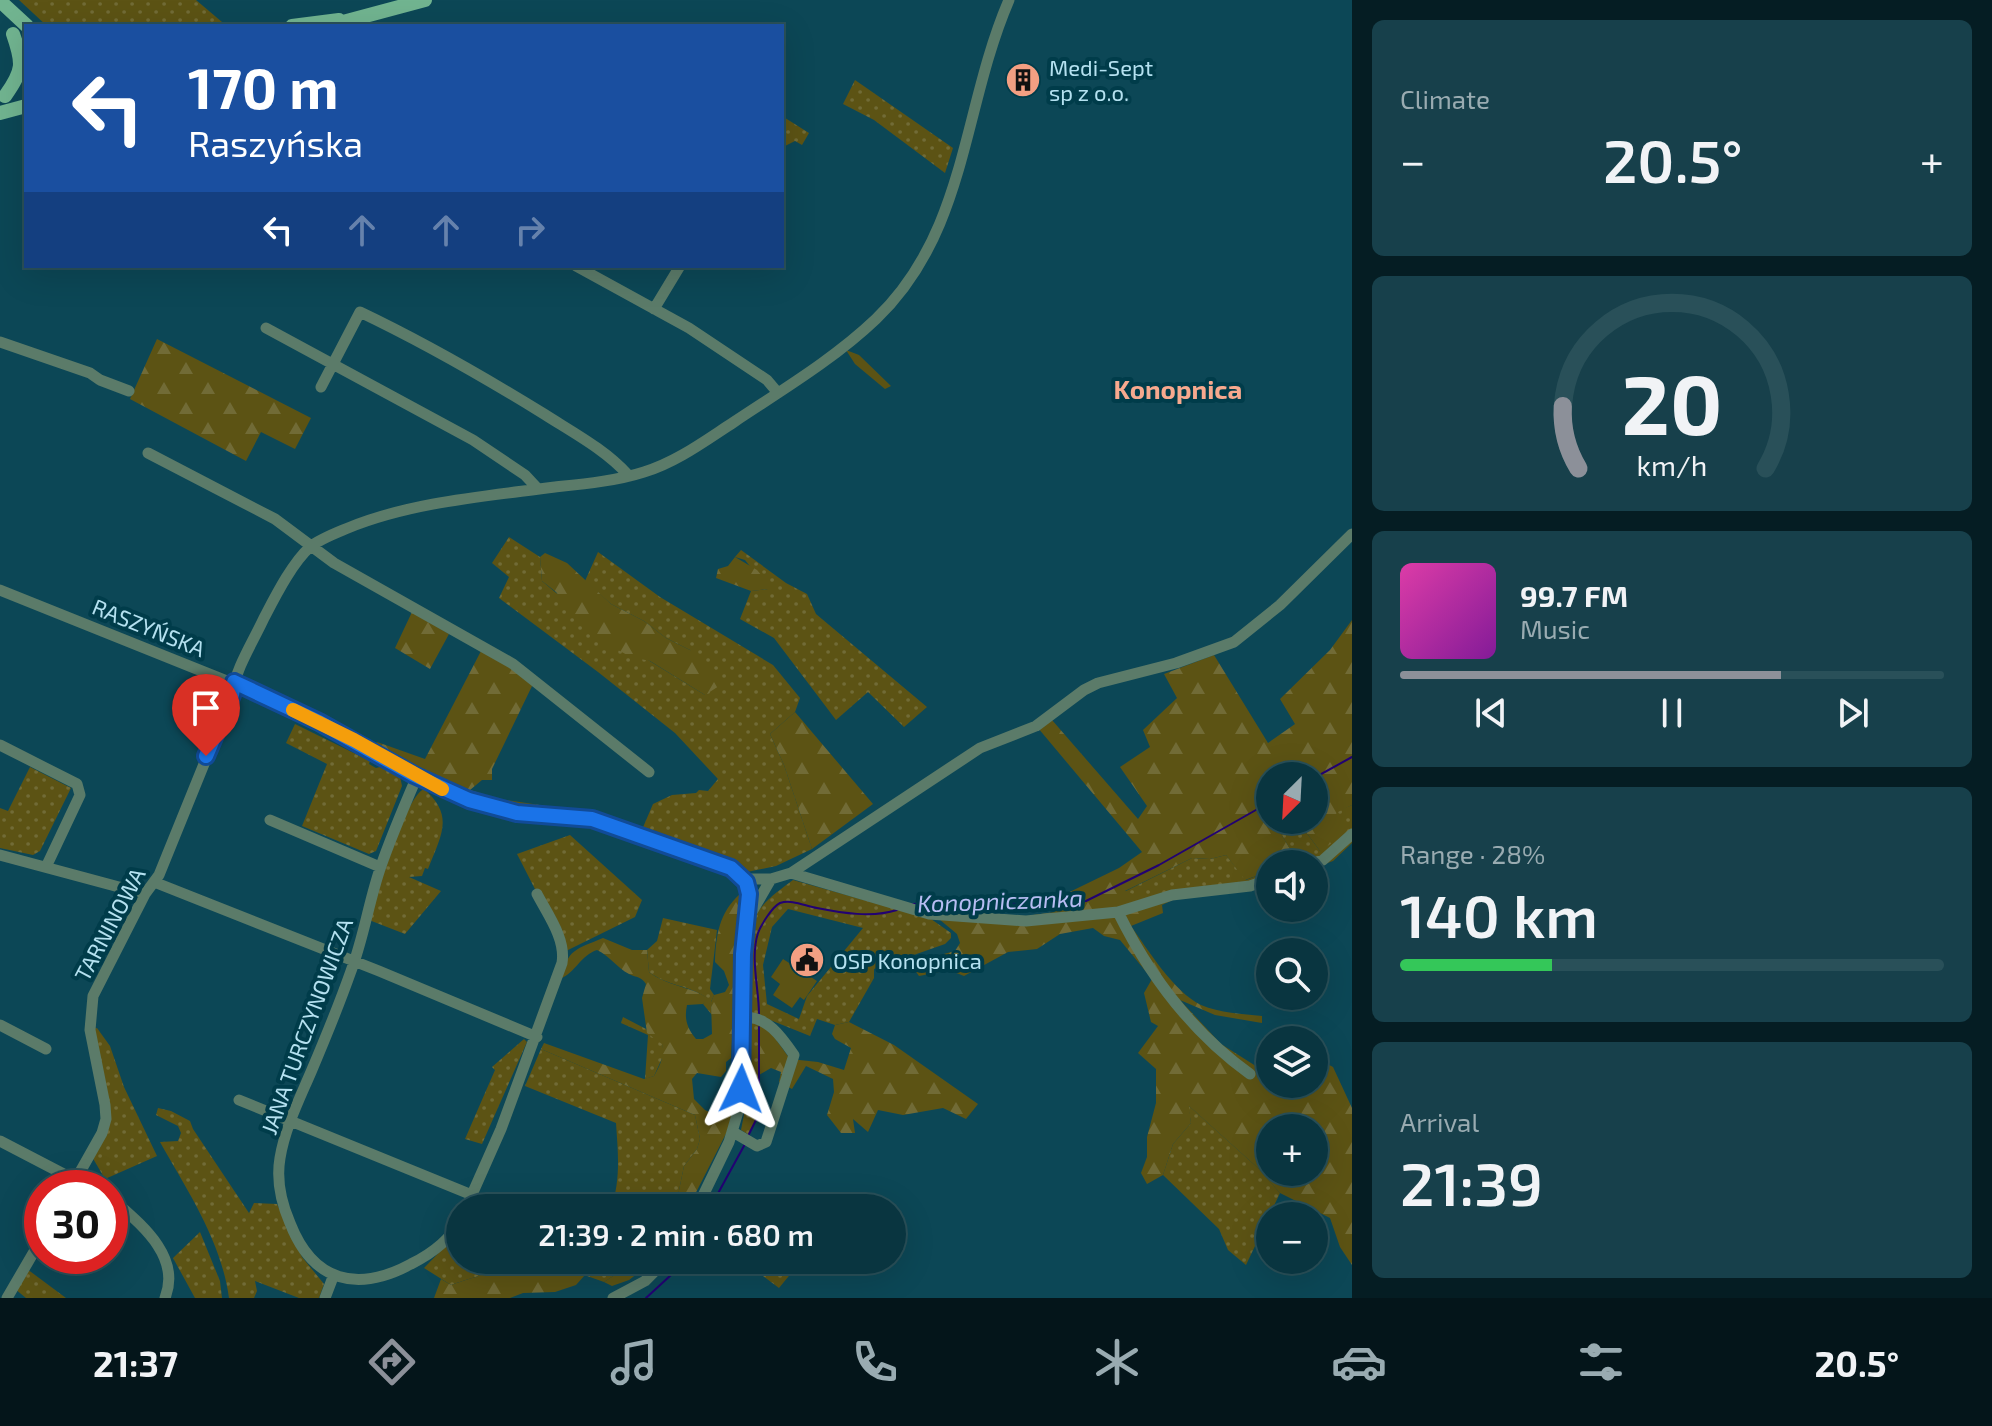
<!DOCTYPE html>
<meta charset="utf-8">
<style>
:root{--surface:#093540;--page:#17404b;--text:#f1f3f6;--muted:#99abb1;--line:#295059;--accent:#8c9099}
body{margin:0;font-family:"Exo 2",sans-serif;background:var(--page);color:var(--text);height:100vh;display:flex;flex-direction:column;font-size:30px;white-space:nowrap}
*{box-sizing:border-box;margin:0}
p{font-size:26px;color:var(--muted)}
.icon{flex:none;width:44px;height:44px;fill:none;stroke:currentColor;stroke-width:2;stroke-linecap:round;stroke-linejoin:round}
.map{position:relative;flex:1;overflow:hidden}
.details{display:flex;flex-direction:column;gap:20px;padding:20px;background:#051d23;width:640px}
.details>*{flex:none}
.guide{position:absolute;left:24px;top:24px;width:760px;height:244px;border-radius:0px;box-shadow:0 8px 32px #0002,0 0 0 2px var(--line);background:#1a4fa0;color:#fff;overflow:hidden}
.needle{width:52px;rotate:204deg}
.fabs{position:absolute;left:1256px;top:762px;display:grid;gap:16px}
.fabs a{display:grid;place-items:center;width:72px;height:72px;border-radius:50%;background:var(--surface);box-shadow:0 8px 32px #0002,0 0 0 2px var(--line);font-size:40px}
.speed{position:absolute;left:24px;top:1170px;display:flex;gap:16px;font-size:40px;font-weight:700;text-align:center}
.speed>*{display:grid;place-content:center;width:104px;height:104px;border-radius:50%;background:var(--surface);box-shadow:0 8px 32px #0002,0 0 0 2px var(--line);line-height:1}
.speed .limit{border:12px solid #d22;background:#fff;color:#111}
.pin{position:absolute;display:grid;place-items:center;width:68px;height:68px;color:#fff;margin:-82px -34px;border-radius:50% 50% 50% 0;rotate:-45deg;box-shadow:0 0 8px #0007}
.pin .icon{rotate:45deg}
.me{position:absolute;width:88px;margin:-44px;rotate:2deg;stroke-linejoin:round;filter:drop-shadow(0 0 6px #0008)}
.turn{display:flex;align-items:center;gap:28px;height:168px;padding:0 32px;font-size:36px}
.turn .icon{width:104px;height:104px;stroke-width:2.5}
.turn b{display:block;font-size:56px;line-height:68px}
.lanes{display:flex;align-items:center;height:76px;padding:0 32px;background:#0003;justify-content:center;gap:40px;direction:ltr}
.lanes .off{opacity:.35}
.big{font-size:60px;font-weight:600;line-height:1.1}
.details .tile{flex:1;display:flex;flex-direction:column;justify-content:center;gap:12px;min-width:0;padding:0 28px;border-radius:12px;background:var(--page)}
.details .dial{align-items:center;gap:0}
.dial svg{height:208px;overflow:visible;fill:none;stroke:var(--line);stroke-width:7;stroke-linecap:round;text-anchor:middle}
.dial text{fill:var(--text);stroke:none}
.song{display:flex;align-items:center;gap:24px}
.cover{width:96px;height:96px;border-radius:12px;background:linear-gradient(135deg,hsl(320 70% 55%),hsl(290 70% 35%))}
.played{height:8px;border-radius:4px;background:linear-gradient(90deg,var(--accent) 70%,var(--line) 70%)}
.keys{display:flex;justify-content:space-around;direction:ltr}
.heat{display:flex;justify-content:space-between;align-items:center;font-size:44px;direction:ltr}
.charge{height:12px;border-radius:6px;background:linear-gradient(90deg,#34c759 28%,var(--line) 0)}
.trip{position:absolute;left:446px;top:1194px;width:460px;height:80px;border-radius:40px;background:var(--surface);box-shadow:0 8px 32px #0002,0 0 0 2px var(--line);font-weight:600;line-height:80px;text-align:center}
.tabs{display:flex;height:128px;justify-content:space-around;align-items:center;background:#04151a;color:var(--muted)}
.tabs .icon{width:56px;height:56px}
.tabs .selected{color:var(--accent)}
.tabs b{font-size:36px;color:var(--text)}
main{display:flex;flex:1;min-height:0}
.map>svg:first-child{display:block}
</style>
<main>
<div class="map">
<svg width="1352" height="1298" viewBox="0 0 1352 1298">
<defs>
<pattern id="grass-dots" width="8" height="8" patternUnits="userSpaceOnUse" patternTransform="scale(2)"><rect width="8" height="8" fill="#5c5314"/><path d="M2 2h.1M6 6h.1" fill="none" stroke="#716b36" stroke-width="1.8" stroke-linecap="round"/></pattern>
<pattern id="forest-firs" width="22" height="20" patternUnits="userSpaceOnUse" patternTransform="scale(2)"><rect width="22" height="20" fill="#5c5314"/><path d="M5 1l3.5 6h-7zM16 11l3.5 6h-7z" fill="#716b36"/></pattern>
</defs>
<rect width="100%" height="100%" fill="#0c4756"/>
<path fill="url(#grass-dots)" fill-rule="evenodd" d="M19 0H196L222 22 208 26H47Z
M855 80 953 148 945 173 874 120 843 104Z
M782 116 809 133 802 145 795 141 785 146 782 144Z
M509 537 540 557 542 581 555 592 648 660 705 695 690 650 666 638 644 621 611 604 585 581 598 552 660 597 773 665 800 698 795 712 770 734 784 765 812 849 776 866 747 872 679 843 641 832 653 804 672 795 696 793 699 790 708 791 718 779 675 733 598 672 499 598 509 577 492 563Z
M741 550 786 583 807 594 816 614 927 707 904 727 868 692 836 720 774 638 740 619 751 591 768 589 745 560 735 557Z
M295 724 370 761 369 764 376 768 380 767 400 776 402 786 376 851 369 854 302 826 327 764 286 743Z
M30 767 71 788 40 851 33 855 0 848V808L8 811Z
M424 789C455 816 441 835 428 869L425 868 422 876 409 877 441 891 405 934 369 920C376 896 405 797 424 789Z
M1352 805V843L1333 861 1314 868V864H1290L1297 861 1280 832 1297 820 1320 851 1335 812Z
M570 835 642 900 635 917 564 952 557 932 517 854Z
M1226 855 1246 880 1270 871V883L1177 898 1162 905 1124 892 1192 858 1210 859Z
M793 880 931 919 951 933V938L945 944 874 969V978L849 1022 835 1025 817 1019 810 1036 750 1012C749 984 742 934 759 910 768 898 781 889 793 880ZM788 909 863 928 807 996 799 1019 767 1004 763 965 772 927Z
M663 918 717 930 710 989 714 995 711 1002 712 1015 703 1004 707 998C689 985 667 986 649 972L647 950 657 941Z
M623 1017 646 1029 648 1033 662 1043 664 1054 654 1076 645 1079 648 1035 621 1023Z
M749 1020 759 1022V1114L749 1135 741 1130 748 1094Z
M97 1028 110 1046 124 1087 157 1156 105 1179 91 1155 104 1133 92 1029Z
M524 1039 527 1042 482 1144 465 1139 495 1070 492 1067Z
M541 1049 695 1115 700 1139 697 1149 684 1166 677 1200 671 1208H611C621 1180 618 1152 616 1123L525 1086Z
M1188 1105 1258 1168 1280 1193 1246 1265 1228 1250 1219 1229 1163 1175 1173 1144 1191 1123Z
M158 1108 171 1111 190 1121 193 1129 249 1213 254 1203 277 1204 302 1257 324 1284 319 1298H299L255 1281 257 1291 254 1298H229C221 1240 188 1192 160 1142L178 1141 181 1133 178 1126 156 1115Z
M460 1231V1260H503C488 1277 471 1277 451 1285L424 1268Z
M200 1232 220 1281 222 1298H195L173 1258Z
M542 1260H638L604 1282Z
M742 1260H802L779 1288Z
M27 1269 66 1298H26L15 1289Z"/>
<path fill="url(#forest-firs)" fill-rule="evenodd" d="M157 339 311 418 295 449 261 432 246 461 130 399Z
M846 350 859 355 891 386 885 389 855 364Z
M545 553 567 563 611 604 644 621 666 638 690 650 719 673V686L705 695 650 661 631 657 590 635 556 592 542 581 540 557Z
M735 557 757 570 770 586 768 589 751 591 716 578 718 569 728 566Z
M412 612 449 634 430 669 395 648Z
M1352 620V805L1336 813 1350 831 1320 851 1297 820H1314V776H1270V820H1296L1280 832 1297 861 1270 864V871L1245 880 1226 855 1210 859 1192 858 1125 891 1162 905 1163 913 1131 926C1148 950 1174 992 1201 1005 1220 1013 1242 1014 1262 1016V1023L1215 1015 1180 1000 1221 1044 1270 1075V1084H1314V1057L1333 1067 1352 1108V1265L1340 1247 1330 1218 1280 1193 1258 1168 1189 1106 1191 1123 1173 1144 1163 1175 1147 1184 1141 1173 1147 1157V1137L1156 1103V1069L1138 1053 1158 1026 1151 1022 1144 993 1152 979 1120 940 1104 936 1093 928 1060 934 1037 949 1008 952 964 976 949 970 919 976 910 963 955 951 960 943 957 934 939 919 1020 925 1033 915 1055 912 1049 902 1119 868 1142 852 1038 728 1052 720 1138 819 1147 806 1120 767 1150 747 1143 730 1177 698 1164 674 1214 655 1268 743 1295 724 1280 699 1330 650ZM1270 1128H1314V1172H1270Z
M481 651 503 662 533 684 492 769V780H482L470 790 499 799 553 807 550 812 512 810 449 788 466 789 398 760 374 746 377 742 425 759Z
M795 712 873 804 812 849 784 765 770 734Z
M740 894 731 1058 726 1062V1071L721 1077 697 1073 692 1079 694 1099 705 1110 718 1116 735 1103 736 1109 732 1122 688 1208H671L677 1200 684 1166 697 1149 700 1139 695 1115 541 1049 544 1043 644 1079 654 1076C661 1064 664 1056 662 1044L647 1033 642 998 646 984C641 976 637 978 629 974 617 968 610 956 597 950 581 955 576 972 560 979 569 948 575 950 603 938L632 950H647L649 972C667 986 689 986 708 998L703 1004 687 1005C684 1019 687 1028 696 1039H703L712 1034 711 1002 714 995 725 992 729 985 724 971 715 962C716 935 719 913 740 894Z
M759 1022 767 1027 790 1059 818 1062 844 1070 851 1048 835 1039 832 1034 835 1025 849 1022 894 1045 978 1104 966 1119 943 1108 903 1115 878 1110 868 1132 853 1119 855 1133H841L827 1115 834 1092 833 1079 806 1066 792 1089 779 1082 781 1072 771 1068 759 1075Z
M503 1260H542L585 1275 576 1285 555 1292 523 1293 510 1298H434L441 1279 451 1285C471 1277 488 1277 503 1260Z
M638 1260H655L629 1280 612 1286 604 1282Z"/>
<path fill="#5c5314" d="M783 959 817 981 804 1000 800 997 792 1008 773 995 780 984 771 977Z"/>
<g fill="none" stroke-linecap="round" stroke-linejoin="round">
<path stroke="#220273" stroke-width="2" d="M1314 778 1352 757
M913 904 975 901 1053 906 1086 901 1159 865 1270 802
M759 1014C759 989 750 958 758 933 761 925 772 907 780 903 792 899 805 906 817 908 842 913 872 918 897 910
M749 1134 759 1114V1027
M710 1208 745 1144
M646 1298 671 1275 680 1260"/>
<path stroke="#5b7b69" stroke-width="11" d="M576 266 689 328 767 380 778 393
M654 309 680 266
M266 328 473 440 525 475 538 489
M0 342 90 373 100 380 129 391
M321 387 360 312C423 342 484 377 544 414 572 432 606 450 628 475
M148 453 275 519 334 563 513 664 649 772
M0 590 259 694 354 740 442 789 469 800 517 813 592 819 726 866 743 879H771L791 873 980 748 1036 726 1084 690 1098 683 1176 663 1234 642 1280 605 1352 534
M0 745 77 784 80 795 46 867
M414 775 415 781C403 809 391 837 381 866 369 900 364 937 351 971 339 1005 325 1039 311 1072 299 1100 285 1128 280 1158 276 1181 281 1202 290 1223 313 1282 357 1293 411 1264 431 1254 450 1241 460 1220
M270 820 380 867
M0 855 145 894
M1311 864 1323 860 1352 834
M791 873 929 914 1026 921 1118 912 1172 895 1250 886 1270 879
M154 882 379 971 537 1037
M1118 912C1149 975 1193 1033 1250 1074
M749 917 771 879
M0 1025 46 1049
M239 1100 472 1195
M733 1132 757 1146 766 1142 794 1055C781 1036 767 1016 743 1017
M0 1141 75 1180H85L97 1188
M71 1188 102 1133 106 1119 105 1105 90 1030 93 996 145 894 159 875 232 695C236 667 252 644 264 618 275 597 292 563 310 547 320 539 336 533 348 528 411 502 488 496 555 487 584 484 616 481 644 472 677 462 706 440 734 422 782 390 834 359 876 319 967 232 962 109 1009 0
M110 1197C139 1223 182 1255 165 1298
M466 1208 501 1129 562 963C566 939 548 915 537 894
M697 1208 729 1142 740 1105 743 954 749 899 743 879
M7 1298 42 1238
M325 1298 333 1277
M613 1298 645 1281 666 1260"/>
<path stroke="#71b490" stroke-width="14" d="M0 1 27 26
M292 26 339 20
M328 26 425 0
M5 96C24 70 23 63 13 34
M0 113 26 106"/>
</g>
<g fill="none" stroke-linecap="round" stroke-linejoin="round">
<g stroke="#114b97" stroke-width="20">
<path id="route" d="M206 756 232 695 234 682 319 722 414 775 469 800 517 813 592 819 731 868 746 882 749 894 743 954 741 1089"/>
</g>
<use href="#route" stroke="#1a73e8" stroke-width="14"/>
<path stroke="#f59e0b" stroke-width="14" d="M293 710 354 740 442 789"/>
</g>
<defs>
<g id="building-disc" transform="scale(1.8)"><circle r="9.5" fill="#f39f82" stroke="#003c4a"/><path d="M-4-6H4V6H1V3H-1V6H-4ZM-2.5-4.3h1.7v1.8h-1.7ZM.8-4.3h1.7v1.8H.8ZM-2.5-1h1.7V.8h-1.7ZM.8-1h1.7V.8H.8Z" fill="#111"/></g>
<g id="civic-disc" transform="scale(1.8)"><circle r="9.5" fill="#f39f82" stroke="#003c4a"/><path d="M-.6-6.5H3V-4.5H.6V-3L4-1V1h2V6H-6V1h2V-1L-.6-3ZM-1.2 2.5V6h2.4V2.5Z" fill="#111"/></g>
</defs>
<g fill-rule="evenodd">
<use href="#building-disc" x="1023" y="80"/>
<use href="#civic-disc" x="807" y="960"/>
</g>
<g text-anchor="middle" dominant-baseline="central" stroke-width="8" stroke-linejoin="round" paint-order="stroke">
<g font-size="22" fill="#b4e1f0" stroke="#003c4a" text-anchor="start">
<text x="1049" y="67">Medi-Sept<tspan x="1049" dy="25">sp z o.o.</tspan></text>
<text x="833" y="960">OSP Konopnica</text>
</g>
<g font-size="22" fill="#b4e1f0" stroke="#003c4a">
<text transform="translate(149 627) rotate(22)">RASZYŃSKA</text>
<text transform="translate(109 924) rotate(-62)">TARNINOWA</text>
<text transform="translate(306 1026) rotate(-70)">JANA TURCZYNOWICZA</text>
</g>
<g font-size="24" font-style="italic" fill="#b7bdf3" stroke="#003c4a">
<text transform="translate(1000 900) rotate(-2)">Konopniczanka</text>
</g>
<g font-size="26" font-weight="bold" fill="#f7a98e" stroke="#003c4a">
<text x="1178" y="388">Konopnica</text>
</g>
</g>
</svg>
<div class="fabs">
<a><svg class="needle" viewBox="-14 -14 28 28"><path d="M0-13l5 13h-10z" fill="#e53935"/><path d="M0 13l5-13h-10z" fill="#99abb1"/></svg></a>
<a><svg class="icon" aria-label="sound" viewBox="0 0 24 24"><path d="M4 9h4l5-4v14l-5-4H4zM17 9q2 3 0 6"/></svg></a>
<a><svg class="icon" aria-label="search" viewBox="0 0 24 24"><circle cx="10" cy="10" r="6"/><path d="M15 15l6 6"/></svg></a>
<a><svg class="icon" aria-label="layers" viewBox="0 0 24 24"><path d="M12 4l9 5-9 5-9-5zM3 14l9 5 9-5"/></svg></a>
<a>+</a>
<a>−</a>
</div>
<div class="speed"><div class="limit">30</div></div>
<div class="pin" style="left:206px;top:756px;background:#d93025"><svg class="icon" aria-label="arrive" viewBox="0 0 24 24"><path d="M6 21V4h12l-3 4 3 4H6"/></svg></div>
<svg class="me" style="left:741px;top:1089px" viewBox="-20 -20 40 40"><path d="M0-17L14 15 0 8-14 15z" fill="#1a73e8" stroke="#fff" stroke-width="4"/></svg>
<div class="trip">21:39 · 2 min · 680 m</div>
<div class="guide">
<div class="turn"><svg class="icon" aria-label="left" viewBox="0 0 24 24"><path d="M17 20v-9H6M10 6l-5 5 5 5"/></svg><div><b>170 m</b>Raszyńska</div></div>
<div class="lanes"><svg class="icon" aria-label="left" viewBox="0 0 24 24"><path d="M17 20v-9H6M10 6l-5 5 5 5"/></svg><svg class="icon off" aria-label="ahead" viewBox="0 0 24 24"><path d="M12 20V5M6 11l6-6 6 6"/></svg><svg class="icon off" aria-label="ahead" viewBox="0 0 24 24"><path d="M12 20V5M6 11l6-6 6 6"/></svg><svg class="icon off" aria-label="right" viewBox="0 0 24 24"><path d="M7 20v-9h11M14 6l5 5-5 5"/></svg></div>
</div>
</div>
<section class="details">
<div class="tile"><p>Climate</p>
<div class="heat"><a>−</a><b class="big">20.5°</b><a>+</a></div>
</div>
<div class="tile dial"><svg viewBox="0 0 100 80">
<path d="M14 69A42 42 0 1 1 86 69"/>
<path d="M14 69A42 42 0 0 1 8 45" stroke="#8c9099"/>
<text x="50" y="56" font-size="32" font-weight="700">20</text>
<text x="50" y="72" font-size="11">km/h</text>
</svg></div>
<div class="tile">
<div class="song"><i class="cover"></i><div><b>99.7 FM</b><p>Music</p></div></div>
<div class="played"></div>
<div class="keys"><svg class="icon" aria-label="previous" viewBox="0 0 24 24"><path d="M18 5L8 12l10 7zM5 5v14"/></svg><svg class="icon" aria-label="pause" viewBox="0 0 24 24"><path d="M8 5v14M16 5v14"/></svg><svg class="icon" aria-label="next" viewBox="0 0 24 24"><path d="M6 5l10 7-10 7zM19 5v14"/></svg></div>
</div>
<div class="tile"><p>Range · 28%</p><b class="big">140 km</b><div class="charge"></div></div>
<div class="tile"><p>Arrival</p><b class="big">21:39</b></div>
</section>
</main>
<nav class="tabs">
<b>21:37</b>
<svg class="icon selected" aria-label="directions" viewBox="0 0 24 24"><path d="M12 3l9 9-9 9-9-9zM9 14v-3h6M13 9l2 2-2 2"/></svg>
<svg class="icon" aria-label="music" viewBox="0 0 24 24"><path d="M9 18V5l10-2v13"/><circle cx="6" cy="18" r="3"/><circle cx="16" cy="16" r="3"/></svg>
<svg class="icon" aria-label="phone" viewBox="0 0 24 24"><path d="M5 4h4l2 5-3 2q2 4 5 5l2-3 5 2v4C11 20 4 13 5 4z"/></svg>
<svg class="icon" aria-label="climate" viewBox="0 0 24 24"><path d="M12 3v18M4 7l16 10M4 17L20 7"/></svg>
<svg class="icon" aria-label="car" viewBox="0 0 24 24"><path d="M5 17H2v-5l4-1 3-4h7l3 4 3 1v5h-3M9 17h6M6 11h13"/><circle cx="7" cy="17" r="2"/><circle cx="17" cy="17" r="2"/></svg>
<svg class="icon" aria-label="filters" viewBox="0 0 24 24"><path d="M4 7h16M4 17h16"/><circle cx="9" cy="7" r="2"/><circle cx="15" cy="17" r="2"/></svg>
<b>20.5°</b>
</nav>
